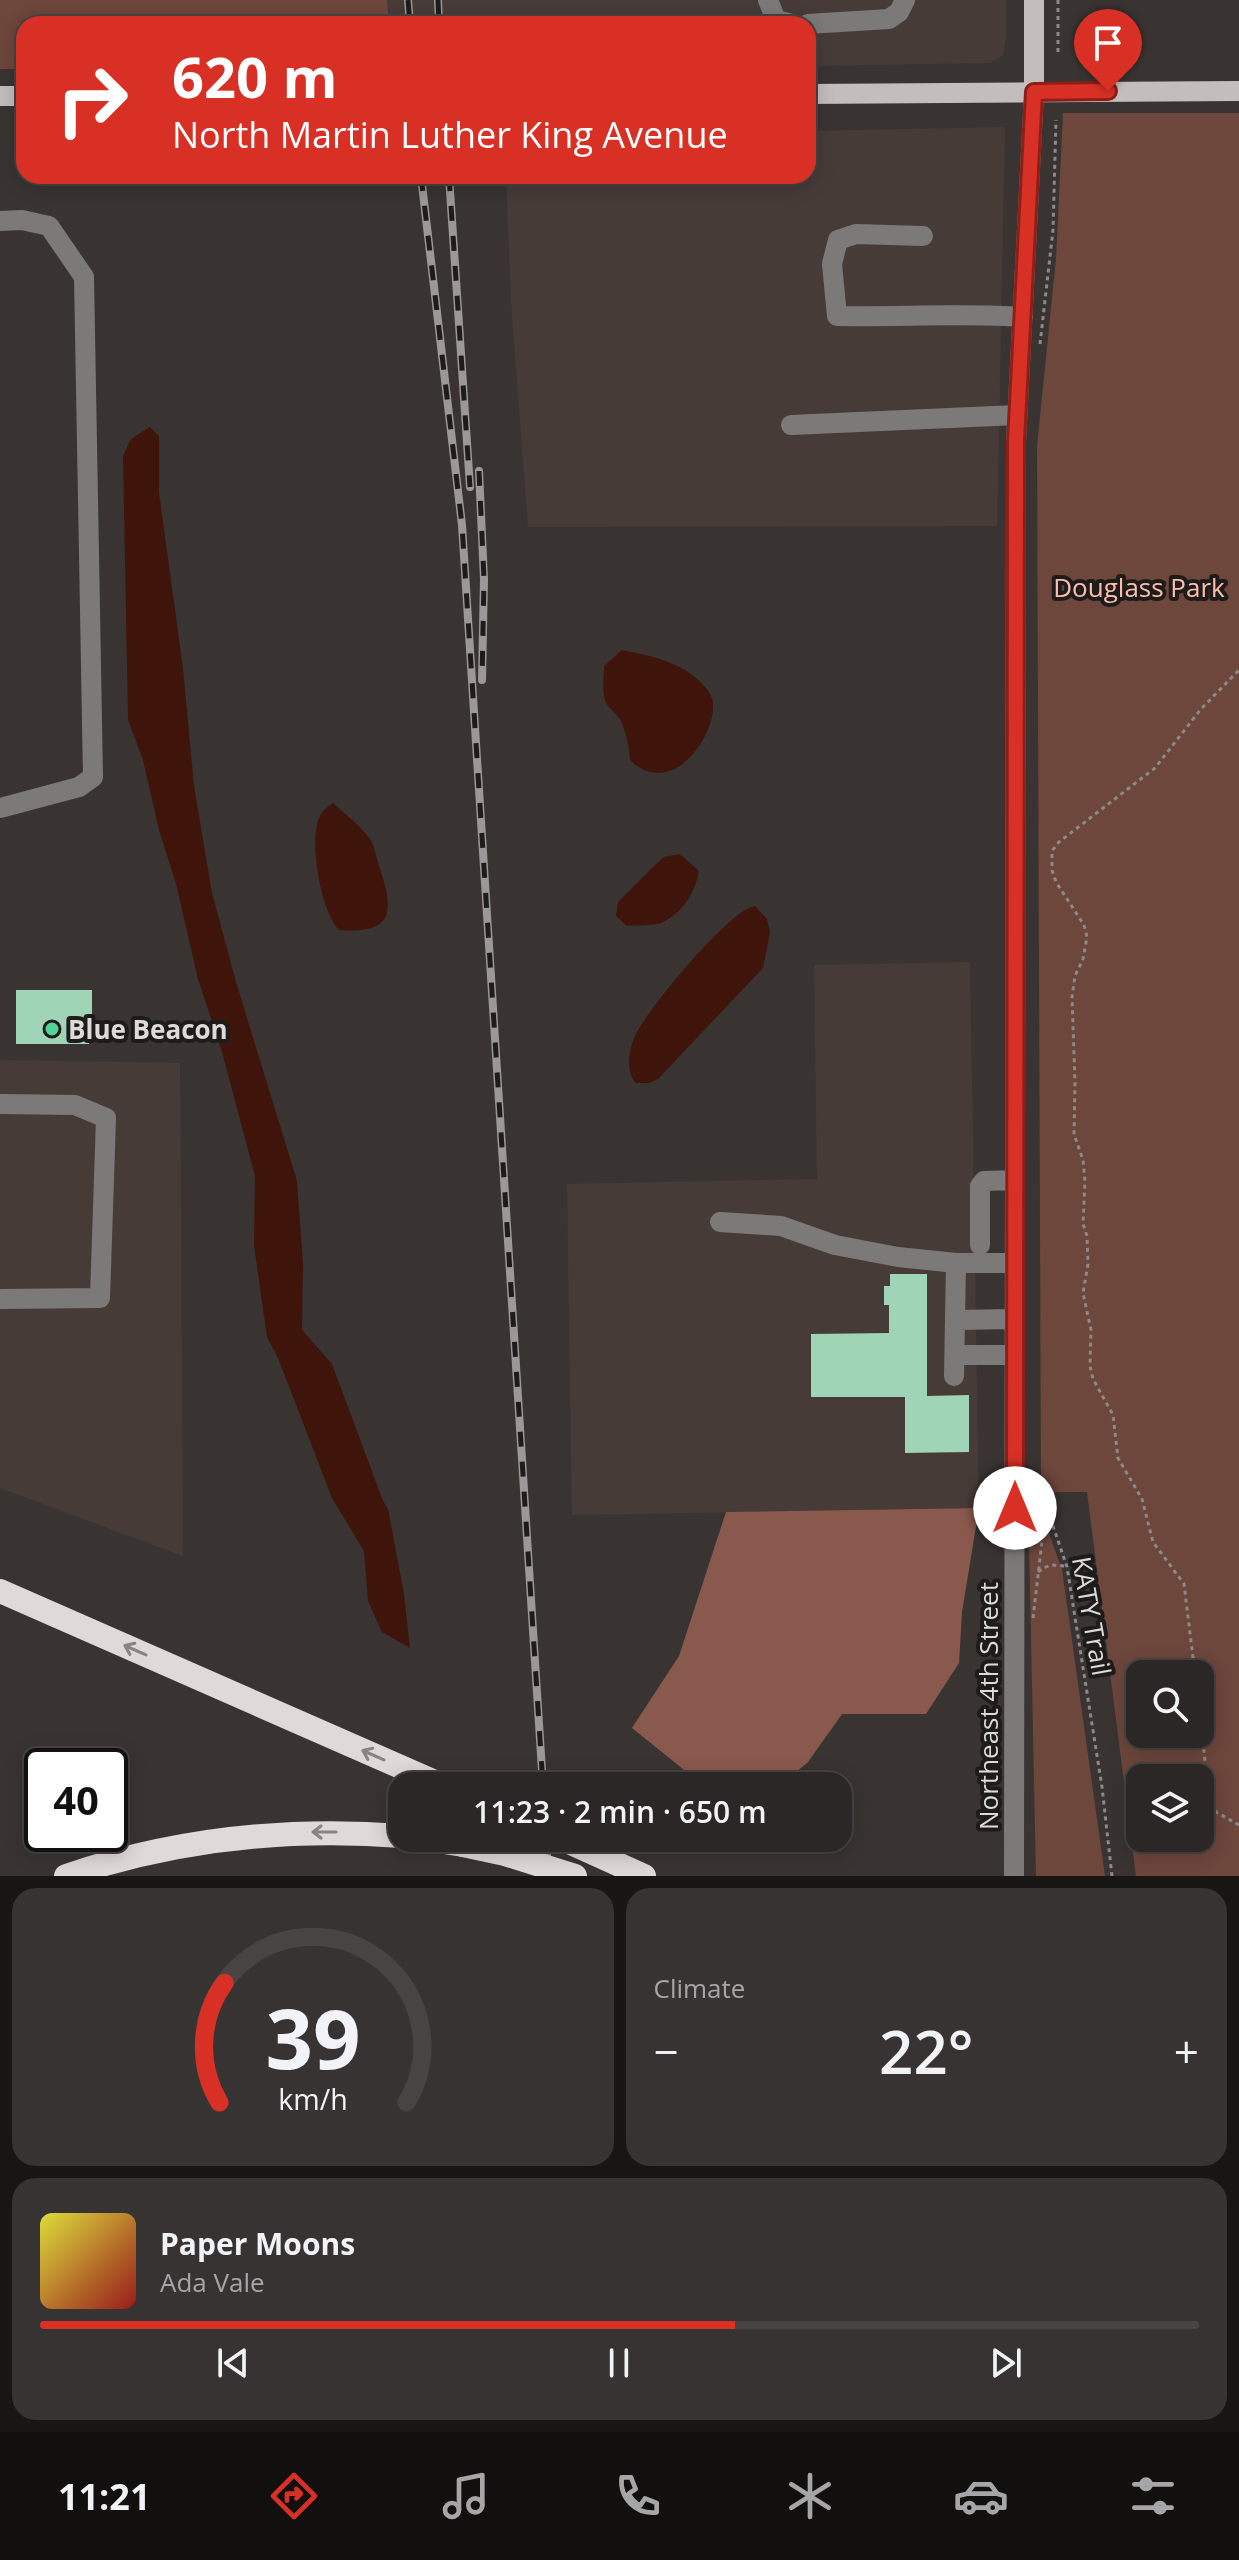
<!DOCTYPE html>
<meta charset="utf-8">
<style>
:root{--surface:#2b2726;--page:#373332;--text:#f1f3f6;--muted:#a6a5a7;--line:#474443;--accent:#d93025}
body{margin:0;font-family:"Open Sans",sans-serif;background:var(--page);color:var(--text);height:100vh;display:flex;flex-direction:column;font-size:30px;white-space:nowrap}
*{box-sizing:border-box;margin:0}
p{font-size:26px;color:var(--muted)}
.icon{flex:none;width:44px;height:44px;fill:none;stroke:currentColor;stroke-width:2;stroke-linecap:round;stroke-linejoin:round}
.map{position:relative;height:1876px;overflow:hidden}
.details{display:flex;flex-direction:column;gap:12px;padding:12px;background:#181515;flex:1}
.details>*{flex:none}
.top-card{position:absolute;left:16px;top:16px;width:800px;height:168px;border-radius:24px;box-shadow:0 4px 20px #0003,0 0 0 2px var(--line);background:#d93025;color:#fff;overflow:hidden}
.buttons{position:absolute;left:1126px;top:1660px;display:grid;gap:16px}
.buttons a{display:grid;place-items:center;width:88px;height:88px;border-radius:16px;background:var(--surface);box-shadow:0 4px 20px #0003,0 0 0 2px var(--line);font-size:40px}
.speed{position:absolute;left:24px;top:1748px;display:flex;gap:16px;font-size:40px;font-weight:700;text-align:center}
.speed>*{display:grid;place-content:center;width:104px;height:104px;border-radius:50%;background:var(--surface);box-shadow:0 4px 20px #0003,0 0 0 2px var(--line);line-height:1}
.speed .limit{border:4px solid #111;border-radius:12px;background:#fff;color:#111}
.pin{position:absolute;display:grid;place-items:center;width:68px;height:68px;color:#fff;margin:-82px -34px;border-radius:50% 50% 50% 0;rotate:-45deg;box-shadow:0 0 8px #0007}
.pin .icon{rotate:45deg}
.me{position:absolute;width:88px;margin:-44px;rotate:0deg;stroke-linejoin:round;filter:drop-shadow(0 0 6px #0008)}
.turn{display:flex;align-items:center;gap:28px;height:168px;padding:0 24px;font-size:36px}
.turn .icon{width:104px;height:104px;stroke-width:2.5}
.turn b{display:block;font-size:56px;line-height:68px}
.big{font-size:60px;font-weight:600;line-height:1.1}
.details .card{flex:1;display:flex;flex-direction:column;justify-content:center;gap:12px;min-width:0;padding:0 28px;border-radius:24px;background:var(--page)}
.details .dial{align-items:center;gap:0}
.dial svg{height:208px;overflow:visible;fill:none;stroke:var(--line);stroke-width:7;stroke-linecap:round;text-anchor:middle}
.dial text{fill:var(--text);stroke:none}
.song{display:flex;align-items:center;gap:24px}
.cover{width:96px;height:96px;border-radius:12px;background:linear-gradient(135deg,hsl(60 70% 55%),hsl(0 70% 35%))}
.played{height:8px;border-radius:4px;background:linear-gradient(90deg,var(--accent) 60%,var(--line) 60%)}
.keys{display:flex;justify-content:space-around;direction:ltr}
.heat{display:flex;justify-content:space-between;align-items:center;font-size:44px;direction:ltr}
.details .tiles{flex:1;display:grid;gap:12px;grid-template-columns:1fr 1fr}
.card:last-child{grid-column:span 2}
.trip{position:absolute;left:388px;top:1772px;width:464px;height:80px;border-radius:24px;background:var(--surface);box-shadow:0 4px 20px #0003,0 0 0 2px var(--line);font-weight:600;line-height:80px;text-align:center}
.menu{display:flex;height:128px;justify-content:space-around;align-items:center;background:#11100f;color:var(--muted)}
.menu .icon{width:56px;height:56px}
.menu .selected{color:var(--accent)}
.menu b{font-size:36px;color:var(--text)}
.map>svg:first-child{display:block}
</style>
<div class="map">
<svg width="1239" height="1876" viewBox="0 0 1239 1876">
<rect width="100%" height="100%" fill="#393432"/>
<path fill="#473b38" d="M387 0H1006V35L1003 55 991 63 808 66V24H389Z
M1005 127 997 526 528 527 511 302 506 176H808V131Z
M970 962 979 1508 572 1515 567 1184 817 1179 814 965Z
M0 1060 180 1063 183 1556 0 1488Z"/>
<path fill="#6d463c" fill-rule="evenodd" d="M0 0H387L389 24H24V69H0Z
M1063 113H1239V1876H1136L1087 1492H1041L1037 446 1056 259ZM1200 1674V1734H1140V1674ZM1200 1778V1838H1140V1778Z
M1028 1495 1047 1528 1062 1569 1105 1876H1036Z"/>
<path fill="#8a594d" d="M979 1508 962 1612 959 1663 926 1714H842L808 1762 780 1786H704L632 1728 679 1656 726 1512Z"/>
<path fill="#3e140b" d="M150 427 159 436V493L183 668 194 786 212 893 236 982 297 1181 303 1264 302 1330 332 1364 383 1501 388 1509 404 1594 410 1648 382 1632 368 1601 364 1551 332 1498 278 1358 267 1337 254 1245 255 1176 222 1052 198 979 176 884 159 830 143 760 128 720 123 456 131 439Z
M622 650C653 656 690 664 709 692 728 717 677 806 630 760 630 749 625 730 621 721 617 713 607 708 605 700 602 689 604 676 604 666Z
M333 803C345 814 361 826 370 839 375 847 377 860 380 869 395 914 392 934 339 930 321 912 308 840 320 816 322 811 329 806 333 803Z
M680 854 699 871C695 893 682 914 661 923 652 926 637 925 627 926L616 916 618 902 657 863 664 857Z
M755 906 767 919 770 932 763 968 658 1079 649 1083H636C625 1072 629 1049 635 1036 647 1010 729 910 755 906Z"/>
<path fill="#a0d4b7" d="M16 990H92V1014H89V1044H16Z
M890 1274H927V1396L969 1395V1452L905 1453V1397H811V1334L889 1333V1305H884V1286H890Z"/>
<g fill="none" stroke-linecap="round" stroke-linejoin="round">
<path stroke="#8d8988" stroke-width="3" stroke-dasharray="4 4" stroke-linecap="butt" d="M1058 0V55
M1040 344 1053 230 1056 120
M1033 1491 1053 1526 1067 1567 1102 1787 1112 1876
M1038 1572C1048 1564 1055 1564 1067 1567
M1033 1618 1042 1541 1036 1502
M1195 1674 1184 1584 1153 1542 1142 1499 1118 1458 1113 1415 1093 1379 1090 1366 1091 1330 1083 1293 1088 1264 1087 1236 1083 1224 1085 1181 1083 1160 1074 1134 1075 1083 1072 997 1075 976 1083 959 1087 937 1084 925 1056 882 1052 870V851L1059 842 1155 768 1201 709 1239 670
M1200 1717 1210 1804 1216 1812 1239 1825"/>
<path stroke="#7c7a79" stroke-width="20" d="M768 0 776 20 792 24
M808 24 889 19 899 12 905 0
M0 221 22 220 49 226 84 277 93 777 79 787 0 808
M923 236 856 234 838 240 832 264 837 316C899 317 961 313 1023 317
M791 425 1017 415
M0 1104 75 1105 106 1118 100 1298 0 1299
M720 1222 781 1226 835 1245 898 1257 956 1263
M980 1245V1186L984 1181 1015 1180
M955 1320 1015 1319
M955 1355H1015
M954 1376 956 1263H1015
M1014 1876 1016 442 1034 92"/>
<path stroke="#c3bebd" stroke-width="20" d="M1034 0V92
M808 94 1239 91
M0 96H24"/>
<path stroke="#dfd9d7" stroke-width="24" d="M0 1591 444 1786
M419 1838 463 1845
M560 1838 644 1876
M66 1876C176 1839 287 1827 402 1836"/>
<g stroke="#9c9897" stroke-width="8">
<path id="rail" d="M408 0 410 24
M438 0 439 24
M421 176 462 525 543 1786
M449 176 470 487
M479 471 484 579 482 680
M546 1838 548 1876"/>
</g>
<use href="#rail" stroke="#1e1c1b" stroke-width="5" stroke-dasharray="15" stroke-linecap="butt"/>
<path stroke="#dfd9d7" stroke-width="24" d="M463 1845 505 1854 575 1876"/>
</g>
<defs><path id="oneway-shaft" d="M-6 0H5M1.5-3L5.5 0L1.5 3" fill="none" stroke-width="1.6" stroke-linecap="round" stroke-linejoin="round" transform="scale(2)"/></defs>
<g stroke="#888482">
<use href="#oneway-shaft" transform="translate(135 1650) rotate(-156)"/>
<use href="#oneway-shaft" transform="translate(373 1755) rotate(-156)"/>
<use href="#oneway-shaft" transform="translate(324 1832) rotate(-180)"/>
</g>
<g fill="none" stroke-linecap="round" stroke-linejoin="round">
<g stroke="#8d1f18" stroke-width="20">
<path id="route" d="M1015 1508 1016 442 1034 92 1108 91"/>
</g>
<use href="#route" stroke="#d93025" stroke-width="14"/>
</g>
<circle fill="#52d397" stroke="#1e1c1b" stroke-width="3" cx="52" cy="1029" r="8"/>
<g text-anchor="middle" dominant-baseline="central" stroke-width="8" stroke-linejoin="round" paint-order="stroke">
<g font-size="26" fill="#fdbcac" stroke="#1e1c1b">
<text x="1139" y="587">Douglass Park</text>
</g>
<g font-size="26" font-weight="bold" fill="#dddad9" stroke="#1e1c1b" text-anchor="start">
<text x="68" y="1029">Blue Beacon</text>
</g>
<g font-size="26" fill="#dddad9" stroke="#1e1c1b">
<text transform="translate(1092 1616) rotate(80)">KATY Trail</text>
<text transform="translate(988 1706) rotate(-90)">Northeast 4th Street</text>
</g>
</g>
</svg>
<div class="buttons">
<a><svg class="icon" aria-label="search" viewBox="0 0 24 24"><circle cx="10" cy="10" r="6"/><path d="M15 15l6 6"/></svg></a>
<a><svg class="icon" aria-label="layers" viewBox="0 0 24 24"><path d="M12 4l9 5-9 5-9-5zM3 14l9 5 9-5"/></svg></a>
</div>
<div class="speed"><div class="limit">40</div></div>
<div class="pin" style="left:1108px;top:91px;background:#d93025"><svg class="icon" aria-label="arrive" viewBox="0 0 24 24"><path d="M6 21V4h12l-3 4 3 4H6"/></svg></div>
<svg class="me" style="left:1015px;top:1508px" viewBox="-20 -20 40 40"><circle r="19" fill="#fff"/><path d="M0-13L10 11 0 6-10 11z" fill="#d93025"/></svg>
<div class="trip">11:23 · 2 min · 650 m</div>
<div class="top-card">
<div class="turn"><svg class="icon" aria-label="right" viewBox="0 0 24 24"><path d="M7 20v-9h11M14 6l5 5-5 5"/></svg><div><b>620 m</b>North Martin Luther King Avenue</div></div>
</div>
</div>
<section class="details">
<div class="tiles">
<div class="card dial"><svg viewBox="0 0 100 80">
<path d="M14 69A42 42 0 1 1 86 69"/>
<path d="M14 69A42 42 0 0 1 16 23" stroke="#d93025"/>
<text x="50" y="56" font-size="32" font-weight="700">39</text>
<text x="50" y="72" font-size="11">km/h</text>
</svg></div>
<div class="card"><p>Climate</p>
<div class="heat"><a>−</a><b class="big">22°</b><a>+</a></div>
</div>
<div class="card">
<div class="song"><i class="cover"></i><div><b>Paper Moons</b><p>Ada Vale</p></div></div>
<div class="played"></div>
<div class="keys"><svg class="icon" aria-label="previous" viewBox="0 0 24 24"><path d="M18 5L8 12l10 7zM5 5v14"/></svg><svg class="icon" aria-label="pause" viewBox="0 0 24 24"><path d="M8 5v14M16 5v14"/></svg><svg class="icon" aria-label="next" viewBox="0 0 24 24"><path d="M6 5l10 7-10 7zM19 5v14"/></svg></div>
</div>
</div>
</section>
<nav class="menu">
<b>11:21</b>
<svg class="icon selected" aria-label="directions" viewBox="0 0 24 24"><path d="M12 3l9 9-9 9-9-9zM9 14v-3h6M13 9l2 2-2 2"/></svg>
<svg class="icon" aria-label="music" viewBox="0 0 24 24"><path d="M9 18V5l10-2v13"/><circle cx="6" cy="18" r="3"/><circle cx="16" cy="16" r="3"/></svg>
<svg class="icon" aria-label="phone" viewBox="0 0 24 24"><path d="M5 4h4l2 5-3 2q2 4 5 5l2-3 5 2v4C11 20 4 13 5 4z"/></svg>
<svg class="icon" aria-label="climate" viewBox="0 0 24 24"><path d="M12 3v18M4 7l16 10M4 17L20 7"/></svg>
<svg class="icon" aria-label="car" viewBox="0 0 24 24"><path d="M5 17H2v-5l4-1 3-4h7l3 4 3 1v5h-3M9 17h6M6 11h13"/><circle cx="7" cy="17" r="2"/><circle cx="17" cy="17" r="2"/></svg>
<svg class="icon" aria-label="filters" viewBox="0 0 24 24"><path d="M4 7h16M4 17h16"/><circle cx="9" cy="7" r="2"/><circle cx="15" cy="17" r="2"/></svg>
</nav>
